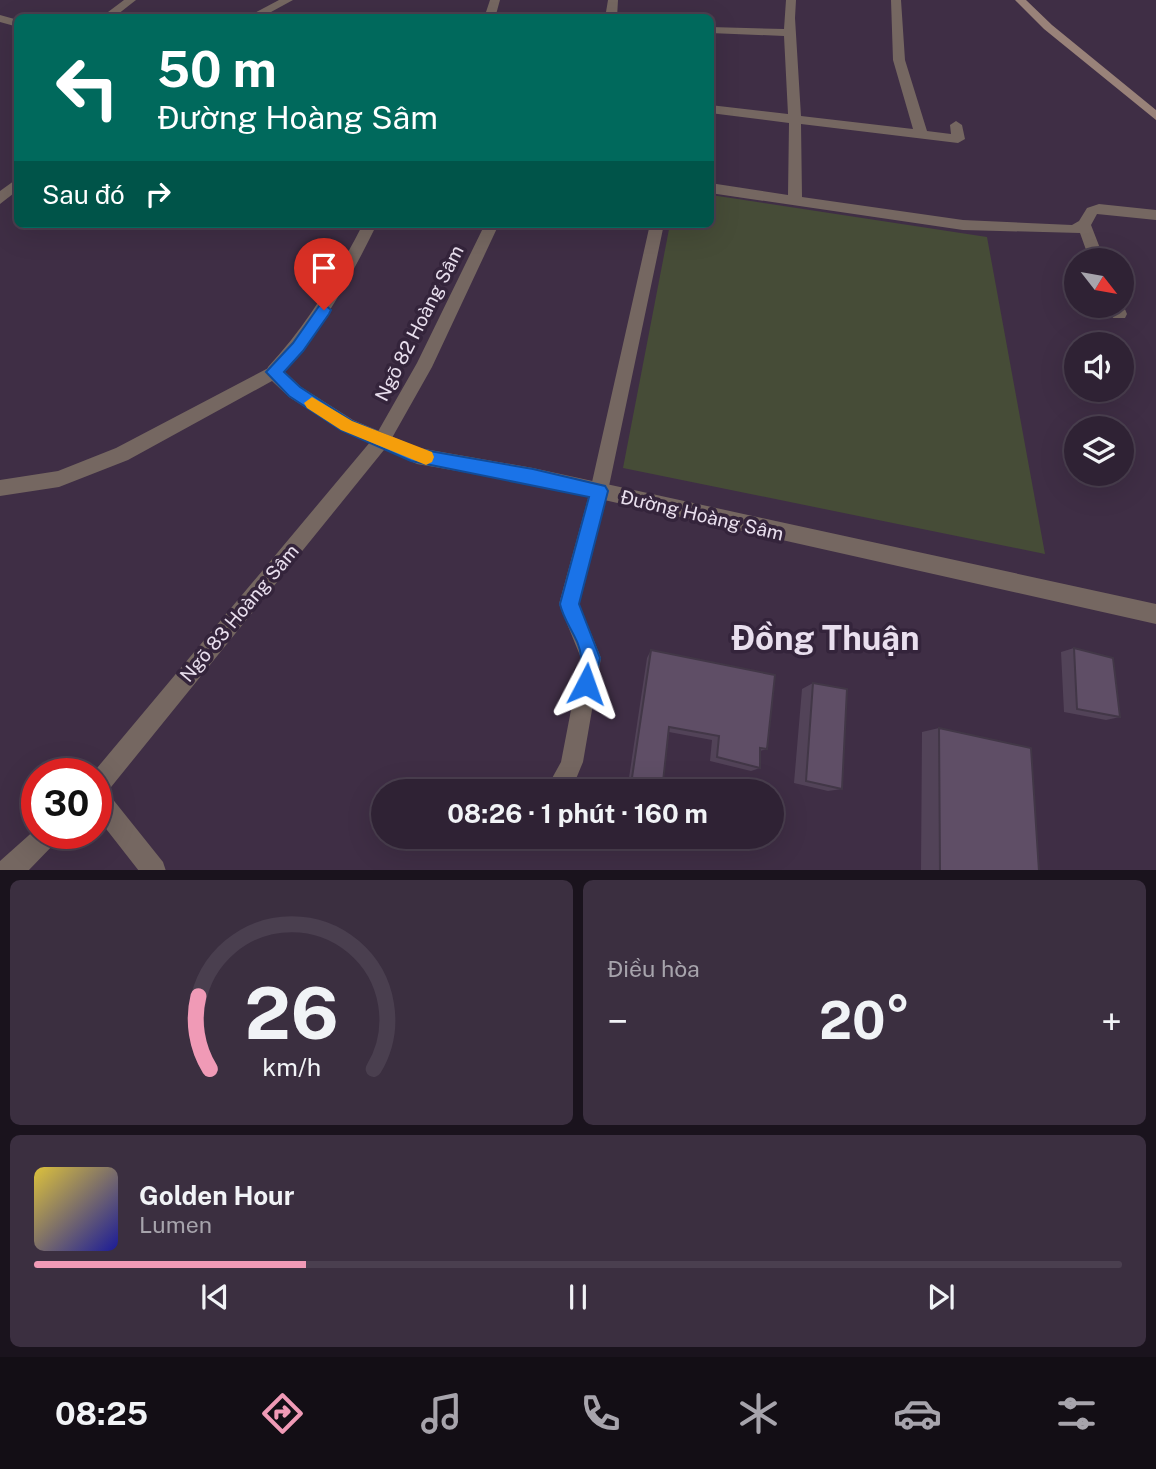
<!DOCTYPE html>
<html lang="vi">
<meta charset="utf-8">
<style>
:root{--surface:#2f2234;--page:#3b2f40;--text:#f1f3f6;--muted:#a7a4ac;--line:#4a3f4f;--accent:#f09ab6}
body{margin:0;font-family:"Public Sans",sans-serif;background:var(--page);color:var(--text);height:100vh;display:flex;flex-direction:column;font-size:26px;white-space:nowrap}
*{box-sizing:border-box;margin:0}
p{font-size:23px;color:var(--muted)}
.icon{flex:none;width:38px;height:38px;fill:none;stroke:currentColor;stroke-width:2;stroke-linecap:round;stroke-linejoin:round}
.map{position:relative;height:870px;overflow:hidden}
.side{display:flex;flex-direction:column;gap:10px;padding:10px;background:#1a131d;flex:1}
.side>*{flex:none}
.banner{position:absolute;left:14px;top:14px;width:700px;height:214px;border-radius:10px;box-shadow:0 7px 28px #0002,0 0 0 2px var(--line);background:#00695c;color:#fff;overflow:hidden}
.needle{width:46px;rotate:121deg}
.controls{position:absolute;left:1064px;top:248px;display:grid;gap:14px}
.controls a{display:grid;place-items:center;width:70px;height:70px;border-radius:50%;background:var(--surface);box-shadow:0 7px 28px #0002,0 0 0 2px var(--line);font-size:35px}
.speed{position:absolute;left:21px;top:758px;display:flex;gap:14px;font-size:35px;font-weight:700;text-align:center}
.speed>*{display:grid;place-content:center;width:91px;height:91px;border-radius:50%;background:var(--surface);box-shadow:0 7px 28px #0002,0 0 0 2px var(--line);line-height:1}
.speed .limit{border:10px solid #d22;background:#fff;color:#111}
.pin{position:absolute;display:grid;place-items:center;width:60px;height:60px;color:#fff;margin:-72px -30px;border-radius:50% 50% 50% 0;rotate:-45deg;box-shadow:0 0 7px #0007}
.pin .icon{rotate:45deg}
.me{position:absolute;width:77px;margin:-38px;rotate:4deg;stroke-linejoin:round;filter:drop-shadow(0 0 5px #0008)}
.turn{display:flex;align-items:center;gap:24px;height:147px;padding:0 28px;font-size:32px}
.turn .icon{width:91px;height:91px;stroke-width:2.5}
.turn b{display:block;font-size:49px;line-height:60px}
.then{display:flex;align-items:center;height:66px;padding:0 28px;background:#0003;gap:14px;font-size:26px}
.big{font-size:52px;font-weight:700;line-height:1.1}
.side .tile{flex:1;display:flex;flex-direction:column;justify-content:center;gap:10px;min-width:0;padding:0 24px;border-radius:10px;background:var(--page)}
.side .dial{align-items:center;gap:0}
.dial svg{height:182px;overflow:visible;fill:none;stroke:var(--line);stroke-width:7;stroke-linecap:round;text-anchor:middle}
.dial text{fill:var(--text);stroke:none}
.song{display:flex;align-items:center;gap:21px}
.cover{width:84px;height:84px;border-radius:10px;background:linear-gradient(135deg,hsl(50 70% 55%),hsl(240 70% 35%))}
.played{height:7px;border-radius:4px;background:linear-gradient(90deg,var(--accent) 25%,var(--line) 25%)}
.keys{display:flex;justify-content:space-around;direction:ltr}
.heat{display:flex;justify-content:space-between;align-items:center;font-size:38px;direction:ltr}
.side .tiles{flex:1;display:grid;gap:10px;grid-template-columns:1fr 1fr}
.tile:last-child{grid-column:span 2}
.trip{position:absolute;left:371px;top:779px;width:413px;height:70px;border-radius:35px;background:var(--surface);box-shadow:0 7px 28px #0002,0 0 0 2px var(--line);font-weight:700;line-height:70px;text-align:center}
.dock{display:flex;height:112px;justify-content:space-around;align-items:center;background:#130e15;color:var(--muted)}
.dock .icon{width:49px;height:49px}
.dock .current{color:var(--accent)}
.dock b{font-size:32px;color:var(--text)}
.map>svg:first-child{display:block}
</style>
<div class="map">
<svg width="1156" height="871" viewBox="0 0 1156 871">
<rect width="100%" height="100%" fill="#3f2e45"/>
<path fill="#464c37" d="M711 195 987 237 1045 554 623 468 670 224H710Z"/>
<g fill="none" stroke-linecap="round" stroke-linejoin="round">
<path fill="#756761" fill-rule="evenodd" d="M124 0H136L113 18H100Z
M279 0H293L260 18H245Z
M490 0H500L495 18H484Z
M608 0H618L617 18H605Z
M786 0H796L795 18 801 116 913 129 893 60 891 0H901L905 60 927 131 951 134 950 125 956 121 962 125 965 139 958 143 801 124 802 197 963 220 1072 225 1079 221 1087 208 1099 204 1156 210V220L1097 214 1091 225 1105 261H1090L1080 233 963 230 710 193V183L788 195 789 123 710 113V105L788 114 784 36 710 33V27L784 29Z
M0 15 18 20V27L0 22Z
M18 178V190L0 204V191Z
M363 224H377C350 279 321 331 280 377H268L266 372 268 367C308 324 336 276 363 224Z
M485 224H499L432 367 388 445 107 792 163 862 166 871H139L96 816V774H92L376 435 417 363Z
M650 224H664L608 491 579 604 601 658 583 762 571 791H545L561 762 581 658 559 604 590 491Z
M1122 302 1127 314 1125 318H1113L1108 306H1122Z
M37 828V833H61L57 841 28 871H0V861Z"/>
<path fill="#756761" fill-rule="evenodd" d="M274 365 280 367 301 387 353 420 419 448 533 468 1156 604V624L533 484 417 464 341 430 289 397 272 381 128 460 59 487 0 496V480L58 471 116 448Z"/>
<path fill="#998279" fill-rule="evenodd" d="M1015 0H1026L1052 25 1156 110V120L1044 29Z"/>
</g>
<path fill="#524358" d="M1074 648 1120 717 1106 720 1064 712 1061 652Z
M651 650 767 749 760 751V768L751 771 710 761 712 740 669 732 662 791H627L647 658Z
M813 683 842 789 828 791 794 783 802 689Z
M939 728 1039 871H921L922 732Z"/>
<path fill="#5f4e66" stroke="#423747" stroke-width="2" d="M1074 648 1113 658 1120 717 1077 709Z
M651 650 775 675 767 749 760 748V768L717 757 719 736 669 727 662 791H630Z
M813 683 847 689 842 789 806 781Z
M939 728 1031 748 1039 871H940Z"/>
<path fill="#1a73e8" stroke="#114b97" stroke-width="2" d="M324 304 331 310 329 314 303 351 284 372 300 387 352 421 418 449 533 469 605 486 608 491 579 604 600 658 593 691 586 694 579 691C574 679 582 669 581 657 580 639 564 623 560 604L589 497 411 461 341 430 289 396 266 372 293 343 319 306Z"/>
<path fill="#f59e0b" d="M312 397 352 421 432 452 434 457 432 462 426 465 341 430 307 408 304 403Z"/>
<g text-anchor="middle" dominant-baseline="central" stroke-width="7" stroke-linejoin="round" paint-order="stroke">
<g font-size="19" fill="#e9dfee" stroke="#34243b">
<text transform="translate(419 323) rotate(-63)">Ngõ 82 Hoàng Sâm</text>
<text transform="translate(702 515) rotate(13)">Đường Hoàng Sâm</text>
<text transform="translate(239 613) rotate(-50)">Ngõ 83 Hoàng Sâm</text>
</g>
<g font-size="33" font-weight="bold" fill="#e9dfee" stroke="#34243b">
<text x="825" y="638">Đồng Thuận</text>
</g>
</g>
</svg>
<div class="controls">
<a><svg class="needle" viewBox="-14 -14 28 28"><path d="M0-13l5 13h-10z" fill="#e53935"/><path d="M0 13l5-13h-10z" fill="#a7a4ac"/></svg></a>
<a><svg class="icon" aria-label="sound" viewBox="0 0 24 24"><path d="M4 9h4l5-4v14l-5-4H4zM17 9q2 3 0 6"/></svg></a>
<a><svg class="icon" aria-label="layers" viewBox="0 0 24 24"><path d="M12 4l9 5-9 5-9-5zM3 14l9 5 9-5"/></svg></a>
</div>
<div class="speed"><div class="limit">30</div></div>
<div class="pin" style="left:324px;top:310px;background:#d93025"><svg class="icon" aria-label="arrive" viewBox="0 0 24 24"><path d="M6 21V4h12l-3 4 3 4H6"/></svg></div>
<svg class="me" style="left:586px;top:684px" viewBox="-20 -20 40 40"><path d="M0-17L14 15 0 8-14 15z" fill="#1a73e8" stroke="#fff" stroke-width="4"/></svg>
<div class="trip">08:26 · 1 phút · 160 m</div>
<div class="banner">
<div class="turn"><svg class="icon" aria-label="left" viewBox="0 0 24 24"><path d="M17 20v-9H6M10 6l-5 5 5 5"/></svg><div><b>50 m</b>Đường Hoàng Sâm</div></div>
<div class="then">Sau đó<svg class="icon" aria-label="right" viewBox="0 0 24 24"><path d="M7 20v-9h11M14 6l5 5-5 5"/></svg></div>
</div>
</div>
<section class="side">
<div class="tiles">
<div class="tile dial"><svg viewBox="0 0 100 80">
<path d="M14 69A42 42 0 1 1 86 69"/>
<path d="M14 69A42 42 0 0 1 9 37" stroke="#f09ab6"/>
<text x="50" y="56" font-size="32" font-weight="700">26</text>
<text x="50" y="72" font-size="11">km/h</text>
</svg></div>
<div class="tile"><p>Điều hòa</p>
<div class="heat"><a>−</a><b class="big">20°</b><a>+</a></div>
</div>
<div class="tile">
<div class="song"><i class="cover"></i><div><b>Golden Hour</b><p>Lumen</p></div></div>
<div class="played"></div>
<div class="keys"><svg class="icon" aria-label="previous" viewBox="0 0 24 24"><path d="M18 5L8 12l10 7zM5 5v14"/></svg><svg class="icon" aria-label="pause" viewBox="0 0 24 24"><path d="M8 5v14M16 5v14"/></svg><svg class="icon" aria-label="next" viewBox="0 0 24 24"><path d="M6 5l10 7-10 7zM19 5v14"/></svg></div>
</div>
</div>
</section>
<nav class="dock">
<b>08:25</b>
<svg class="icon current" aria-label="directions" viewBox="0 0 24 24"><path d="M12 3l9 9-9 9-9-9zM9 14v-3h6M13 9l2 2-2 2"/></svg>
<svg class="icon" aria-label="music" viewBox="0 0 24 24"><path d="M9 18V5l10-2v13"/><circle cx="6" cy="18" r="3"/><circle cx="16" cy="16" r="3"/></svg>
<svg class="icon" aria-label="phone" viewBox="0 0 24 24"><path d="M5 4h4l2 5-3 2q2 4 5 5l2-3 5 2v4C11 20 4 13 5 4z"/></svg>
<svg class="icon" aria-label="climate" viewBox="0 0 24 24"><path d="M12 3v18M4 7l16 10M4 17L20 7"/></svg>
<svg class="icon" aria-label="car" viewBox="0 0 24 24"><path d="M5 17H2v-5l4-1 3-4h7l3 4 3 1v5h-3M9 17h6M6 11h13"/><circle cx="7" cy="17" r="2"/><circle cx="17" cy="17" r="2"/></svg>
<svg class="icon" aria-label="filters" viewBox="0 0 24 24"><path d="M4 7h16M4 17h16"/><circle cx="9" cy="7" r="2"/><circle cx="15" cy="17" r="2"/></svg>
</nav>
